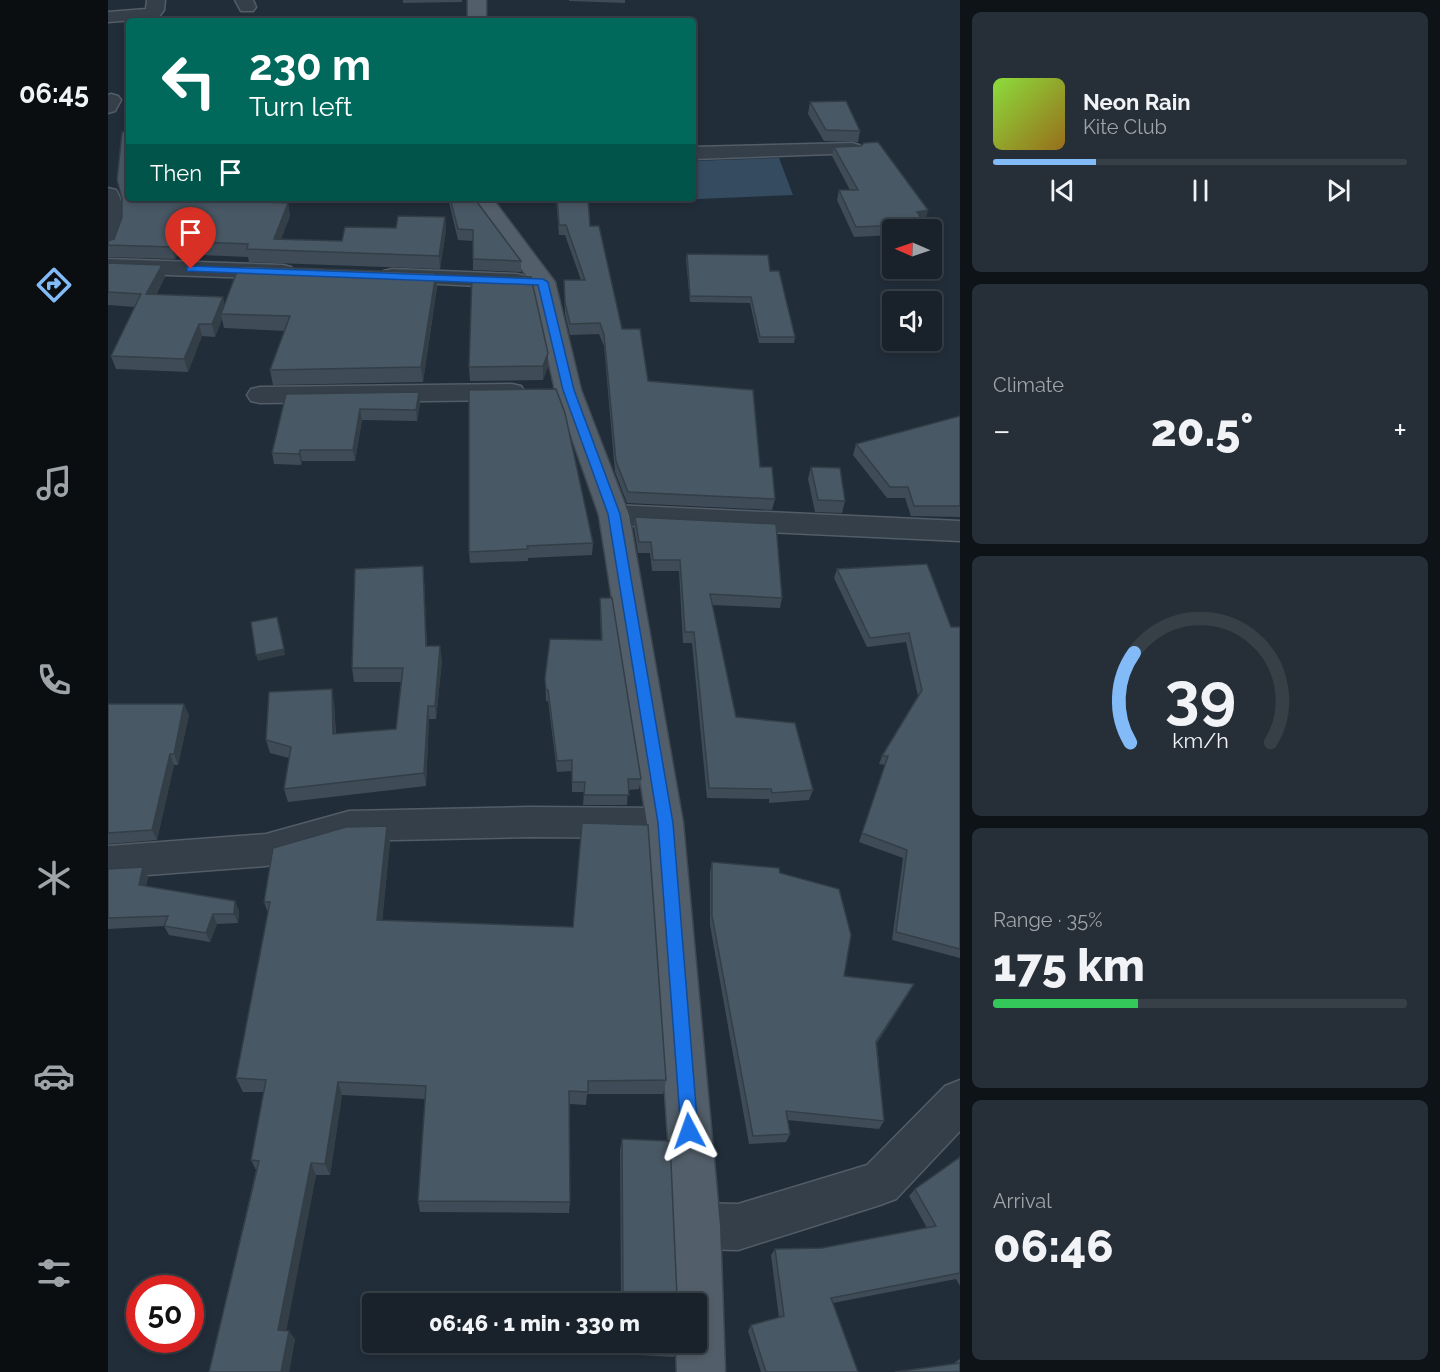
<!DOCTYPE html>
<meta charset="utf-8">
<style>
:root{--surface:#19222b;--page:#262f37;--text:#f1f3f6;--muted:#9fa4a9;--line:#373f47;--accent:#82bbf7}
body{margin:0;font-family:Raleway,sans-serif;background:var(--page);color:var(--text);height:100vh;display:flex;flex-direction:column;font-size:22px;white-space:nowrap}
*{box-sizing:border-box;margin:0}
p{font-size:20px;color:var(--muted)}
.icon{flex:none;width:33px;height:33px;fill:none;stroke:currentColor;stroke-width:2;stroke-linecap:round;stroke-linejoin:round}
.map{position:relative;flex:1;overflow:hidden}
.side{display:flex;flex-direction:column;gap:12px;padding:12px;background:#0e1318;width:480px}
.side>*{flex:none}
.top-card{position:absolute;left:18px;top:18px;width:570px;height:183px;border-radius:6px;box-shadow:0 3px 9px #0003,0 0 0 2px var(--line);background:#00695c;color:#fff;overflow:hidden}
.needle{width:39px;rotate:272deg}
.controls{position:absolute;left:774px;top:219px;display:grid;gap:12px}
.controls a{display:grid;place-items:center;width:60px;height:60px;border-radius:6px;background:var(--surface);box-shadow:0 3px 9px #0003,0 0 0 2px var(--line);font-size:30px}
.speed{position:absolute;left:18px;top:1275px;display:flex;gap:12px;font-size:30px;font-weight:700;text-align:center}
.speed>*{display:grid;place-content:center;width:78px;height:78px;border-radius:50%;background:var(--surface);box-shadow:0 3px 9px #0003,0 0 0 2px var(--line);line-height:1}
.speed .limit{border:9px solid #d22;background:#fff;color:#111}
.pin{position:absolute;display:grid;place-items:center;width:51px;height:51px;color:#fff;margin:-62px -26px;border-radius:50% 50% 50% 0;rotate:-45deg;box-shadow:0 0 6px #0007}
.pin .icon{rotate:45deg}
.me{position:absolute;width:66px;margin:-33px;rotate:356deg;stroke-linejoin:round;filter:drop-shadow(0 0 4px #0008)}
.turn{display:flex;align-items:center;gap:21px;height:126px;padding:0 24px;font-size:27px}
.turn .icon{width:78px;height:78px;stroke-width:2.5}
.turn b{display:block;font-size:42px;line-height:51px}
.then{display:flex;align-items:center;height:57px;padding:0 24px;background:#0003;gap:12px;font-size:22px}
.big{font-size:45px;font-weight:800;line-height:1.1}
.side .widget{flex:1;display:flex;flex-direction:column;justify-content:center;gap:9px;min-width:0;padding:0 21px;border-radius:9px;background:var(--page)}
.side .dial{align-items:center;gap:0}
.dial svg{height:156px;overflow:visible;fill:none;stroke:var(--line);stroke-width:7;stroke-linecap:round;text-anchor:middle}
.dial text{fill:var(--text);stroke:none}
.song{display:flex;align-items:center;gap:18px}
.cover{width:72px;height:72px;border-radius:9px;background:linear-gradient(135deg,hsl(90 70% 55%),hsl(40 70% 35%))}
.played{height:6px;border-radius:3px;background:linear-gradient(90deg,var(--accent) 25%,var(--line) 25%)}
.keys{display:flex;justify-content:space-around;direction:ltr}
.heat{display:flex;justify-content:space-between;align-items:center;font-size:33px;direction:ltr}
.charge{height:9px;border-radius:4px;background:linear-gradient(90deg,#34c759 35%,var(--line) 0)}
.trip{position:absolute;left:254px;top:1293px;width:345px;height:60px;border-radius:6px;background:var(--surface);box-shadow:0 3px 9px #0003,0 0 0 2px var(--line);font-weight:800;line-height:60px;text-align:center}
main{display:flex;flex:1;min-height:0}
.dock{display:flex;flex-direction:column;width:108px;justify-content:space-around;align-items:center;background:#0a0e11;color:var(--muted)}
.dock .icon{width:42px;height:42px}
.dock .current{color:var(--accent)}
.dock b{font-size:27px;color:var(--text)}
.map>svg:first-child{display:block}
</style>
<main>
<nav class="dock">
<b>06:45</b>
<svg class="icon current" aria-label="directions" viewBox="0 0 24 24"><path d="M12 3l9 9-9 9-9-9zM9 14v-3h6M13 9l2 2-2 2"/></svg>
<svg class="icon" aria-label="music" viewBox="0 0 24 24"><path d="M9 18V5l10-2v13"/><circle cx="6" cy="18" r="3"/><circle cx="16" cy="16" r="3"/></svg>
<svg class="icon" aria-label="phone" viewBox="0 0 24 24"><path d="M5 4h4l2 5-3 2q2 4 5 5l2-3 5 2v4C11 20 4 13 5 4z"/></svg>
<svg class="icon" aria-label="climate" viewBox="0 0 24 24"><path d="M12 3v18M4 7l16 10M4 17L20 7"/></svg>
<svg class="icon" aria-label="car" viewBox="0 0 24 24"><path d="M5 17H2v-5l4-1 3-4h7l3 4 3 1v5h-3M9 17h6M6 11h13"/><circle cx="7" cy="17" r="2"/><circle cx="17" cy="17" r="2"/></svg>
<svg class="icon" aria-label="filters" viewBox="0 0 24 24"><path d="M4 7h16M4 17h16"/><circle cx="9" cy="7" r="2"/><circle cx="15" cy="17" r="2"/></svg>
</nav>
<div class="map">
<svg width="852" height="1372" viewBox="0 0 852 1372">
<rect width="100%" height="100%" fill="#212d39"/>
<path fill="#354b60" d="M671 158 685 195 566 200 562 198H585V161Z"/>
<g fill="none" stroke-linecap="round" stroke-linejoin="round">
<g stroke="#525d67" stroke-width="3">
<path id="minor" d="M39 0H57L56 10 50 18 0 22V12L38 9Z
M127 0H145L148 7 145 11H133Z
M3 94 10 96 13 100 7 111 0 113V95Z
M744 143 751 145 754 149 751 153 585 159V147Z
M0 188 8 190C18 205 19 236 8 251L0 253Z
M0 259 175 265 183 267 187 272 183 277 175 279 0 273Z
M284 269 409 274 417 276 421 281 417 286 409 288 276 281 272 276 276 271Z
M404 384 413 386 417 392 413 398 404 400 152 403 143 401 139 395 143 389 152 387Z
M506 505 852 521V541L506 525 496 522 491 515 496 508Z
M422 807 557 808 570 812 575 823 570 834 557 838 422 837 241 841 158 866 0 878V846L158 834 241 811Z
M852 1080V1131L788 1199 772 1205 630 1250 589 1249 573 1242 566 1226 573 1210 589 1203 630 1204 759 1165 837 1086Z"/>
</g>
<g stroke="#3e4852" stroke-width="3">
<path id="major" d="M360 0H378V21H360Z
M362 198H384L447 282 473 390 521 515 575 823 612 1226 617 1372H569L568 1342H588V1304H568L566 1226 539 823 491 515 447 390 423 282Z"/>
</g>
<use href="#minor" fill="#353f49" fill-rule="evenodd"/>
<use href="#major" fill="#525e69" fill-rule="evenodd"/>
</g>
<path fill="#3f4c57" d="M295 0H354V2L295 3Z
M461 0H517V3L461 1Z
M702 102 752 131 750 142 716 141 700 114Z
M726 147 818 220H815L817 224 815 230H784V235L746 237 729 200 731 190H742L724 156Z
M21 198 83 199 180 203 182 216 173 239 234 241 288 228 337 217 338 230 332 269 141 262 140 257 70 254 67 259 0 257V241L6 239Z
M340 198H366L413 261V272L365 270V241L350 240Z
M448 198H480L482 226 514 329 540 381 652 467 667 499 664 510 519 503 507 472 496 346 491 334 462 335 457 314 456 280H473L457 235H451Z
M579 254 662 271 687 337 686 343H651L642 303 582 302 578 260Z
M0 263 54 265 57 277 48 295 117 304 328 273 329 287 315 382 165 385 162 370 177 331 116 328 114 319 107 337 94 336 80 372 8 369 3 356 27 307 0 305Z
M364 275 440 367 435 380 362 381 361 367Z
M448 389 485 543 484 555 420 558V561L362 563 361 552Z
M178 394 312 403 309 421 254 420 247 461H194L193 465 166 464 164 453Z
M852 416V517L803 516 797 498H779L745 455 748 444Z
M703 467 737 501 734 513 707 512 700 479Z
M527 517 674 598 672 608 604 605 628 717 705 790 701 800 661 803V799L599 798 584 643H575L571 571H544L542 553H530L526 528Z
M315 566 316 580 319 646 334 660 328 719H321L318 786 180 802 176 789 181 758 162 753 158 740 226 703 228 734 288 729 293 682H246L244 668Z
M729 569 843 627H852V958L784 940 795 858 751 842 777 765 771 764 774 756 810 696 798 642 759 647 726 578Z
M492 598 533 779 531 789 520 790 519 805H475L476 792H464V771L449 772 440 701H438L437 678 493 640 492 609Z
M0 704 81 715 70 765H66L49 840 0 844Z
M279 826 282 842 274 920 558 1080 555 1094H479L478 1105 462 1104V1202L461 1213 312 1212 310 1201 317 1099 234 1095 222 1175H208L178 1330 187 1339 181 1372H101L148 1170 143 1160 156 1092H135L128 1078 160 913 156 902Z
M604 862 672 873 736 976 801 993 769 1043 776 1121 771 1129 679 1120 682 1134 678 1142 641 1144 602 925V872Z
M0 869 40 877 38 886 127 901 131 911 130 923 109 924 102 942 61 935 56 926 0 929Z
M514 1139 569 1296 571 1298 585 1304H513L512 1150Z
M852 1157V1286L848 1279 725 1303 750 1372H653L640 1331 643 1325 671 1318 663 1255 667 1249 714 1248 819 1228 801 1196 807 1189Z
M513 1342H570V1350L566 1357 513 1354Z
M852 1359V1372L847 1362Z"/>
<path fill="#333e47" d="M180 203 182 216 168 252 166 239Z
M820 210 818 220 807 221 809 212Z
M337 217 338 230 332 269 331 256Z
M67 241 70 254 67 259 64 247Z
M54 265 57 277 41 307 38 294Z
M328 273 329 287 315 382 313 367Z
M115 297 118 310 113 314 114 319 107 337 104 324Z
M91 324 94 336 80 372 76 359Z
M440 353V367L435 380V366Z
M311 392 312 403 309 421 308 410Z
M252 409 254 420 247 461 245 450Z
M192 450 194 461 193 465 191 454Z
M315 566 316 580 319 660 318 646Z
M169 617 177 655 150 661 148 655Z
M332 646 334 660 328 719 327 706Z
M224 689 226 703 228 747 225 734Z
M76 704 81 715 70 765 66 754Z
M320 706 321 719 318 786 316 773Z
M62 754 66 765 49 840 44 830Z
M279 826 282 842 273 935 269 920Z
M35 867 40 877 36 895 31 885Z
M127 901 131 911 130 923 126 914Z
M105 914 109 924 102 942 98 933Z
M230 1082 234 1095 222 1175 217 1164Z
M203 1163 208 1175 177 1338 170 1330Z
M181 1331 187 1339 181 1372H173Z"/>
<path fill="#495865" stroke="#333e47" stroke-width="1.5" d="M738 101 752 131 718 130 702 102Z
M14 132H21V198H78V199L180 203 166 239 234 241 237 227 288 228 290 216 337 217 331 256 139 249 140 244 67 241 64 247 0 245V241L6 239 14 217V199L9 180Z
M770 142 820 210 809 212 817 224 748 227 731 190H750L726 147 753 146 756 143Z
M342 198H366L413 261 365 259V230L350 229Z
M449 198H480L482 226H491L514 329H532L540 381 645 390 652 467H664L667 499 520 492 508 461 496 335 492 323 462 324 457 303 456 280H477L458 225H451Z
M579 254 660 255 662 271H671L687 337H652L643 297 582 296Z
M0 263 54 265 38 294 115 297 104 324H91L76 359 3 356 33 294 0 292Z
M131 266 328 273 313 367 162 370 182 316 113 314Z
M364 275 423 277 440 353 435 366 361 367Z
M448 389 457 413 485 543 419 546 420 549 361 552V390Z
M311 392 308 410 252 409 245 450H192L191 454 164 453 178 394Z
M852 416V506H806L800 487H782L748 444Z
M703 467 732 468 737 501 710 500Z
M527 517 668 524 674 598 602 594 628 717 687 723 705 790 664 793 663 789 601 788 586 632H577L572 560H545L543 542H531Z
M819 564 843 627H852V949L788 932 799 850 754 833 780 756H774L814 690 801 633 762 638 729 569Z
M315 566 318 646H332L327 706H320L316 773 176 789 183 747 158 740 161 692 224 689 225 734 288 729 295 668H244L247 569Z
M492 598H504L533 779H520L521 795H476L477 782H464V760L449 761 440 690H438L437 678 442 639 494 640Z
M169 617 176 649 148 655 143 622Z
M0 704H76L66 754H62L44 830 0 833Z
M474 823 540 825 558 1080 480 1081V1092L461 1091 462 1202 310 1201 318 1086 230 1082 217 1164 203 1163 170 1330 181 1331 173 1372H101L151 1161 143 1160 158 1080 128 1078 162 902H156L165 848 238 827 279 826 269 920 465 927Z
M604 862 671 868 672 873 731 889 743 935 736 976 806 984 768 1042 776 1121 678 1111 682 1134 645 1136 604 916Z
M35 867 31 885 127 901 126 914H105L98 933 56 926 60 916 0 918V869Z
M514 1139 562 1141 569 1296 571 1298H585V1304H515Z
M852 1157V1273L723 1298 750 1372H658L643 1325 676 1316 667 1249 714 1248 828 1226 807 1189Z
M515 1342H570V1350L515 1347Z
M852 1363V1372H787Z"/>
<path fill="#1a73e8" stroke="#114b97" stroke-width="1.5" d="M83 266 435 279 440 282 466 390 512 514 565 823 590 1131 588 1137 581 1140 575 1137 573 1131 550 823 500 514 455 390 430 285 79 271V267Z"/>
</svg>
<div class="controls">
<a><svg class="needle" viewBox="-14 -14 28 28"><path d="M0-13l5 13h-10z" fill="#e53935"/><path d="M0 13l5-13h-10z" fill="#9fa4a9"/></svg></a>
<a><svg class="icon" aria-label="sound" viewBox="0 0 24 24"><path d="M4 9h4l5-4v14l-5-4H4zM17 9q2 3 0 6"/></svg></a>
</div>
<div class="speed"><div class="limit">50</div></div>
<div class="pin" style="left:83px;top:269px;background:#d93025"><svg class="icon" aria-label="arrive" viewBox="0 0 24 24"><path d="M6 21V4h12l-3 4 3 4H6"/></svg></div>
<svg class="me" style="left:581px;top:1131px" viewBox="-20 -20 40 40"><path d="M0-17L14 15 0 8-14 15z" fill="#1a73e8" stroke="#fff" stroke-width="4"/></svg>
<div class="trip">06:46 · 1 min · 330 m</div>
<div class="top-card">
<div class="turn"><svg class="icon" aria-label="left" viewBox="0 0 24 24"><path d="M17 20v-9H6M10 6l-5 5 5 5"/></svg><div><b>230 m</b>Turn left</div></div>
<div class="then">Then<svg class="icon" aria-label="arrive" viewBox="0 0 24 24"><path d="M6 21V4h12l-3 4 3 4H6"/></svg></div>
</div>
</div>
<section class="side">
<div class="widget">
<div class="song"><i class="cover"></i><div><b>Neon Rain</b><p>Kite Club</p></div></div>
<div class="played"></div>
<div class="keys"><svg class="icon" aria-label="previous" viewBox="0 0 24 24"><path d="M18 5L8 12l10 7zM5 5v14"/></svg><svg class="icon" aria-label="pause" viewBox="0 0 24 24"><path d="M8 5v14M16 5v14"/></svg><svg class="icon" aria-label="next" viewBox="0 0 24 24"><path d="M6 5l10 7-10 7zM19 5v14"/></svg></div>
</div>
<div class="widget"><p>Climate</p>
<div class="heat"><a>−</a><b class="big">20.5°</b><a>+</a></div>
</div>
<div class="widget dial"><svg viewBox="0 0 100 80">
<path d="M14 69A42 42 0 1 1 86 69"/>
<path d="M14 69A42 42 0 0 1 16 23" stroke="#82bbf7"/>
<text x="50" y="56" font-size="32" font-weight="700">39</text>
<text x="50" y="72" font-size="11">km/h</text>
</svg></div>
<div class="widget"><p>Range · 35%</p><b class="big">175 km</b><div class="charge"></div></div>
<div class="widget"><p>Arrival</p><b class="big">06:46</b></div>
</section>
</main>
